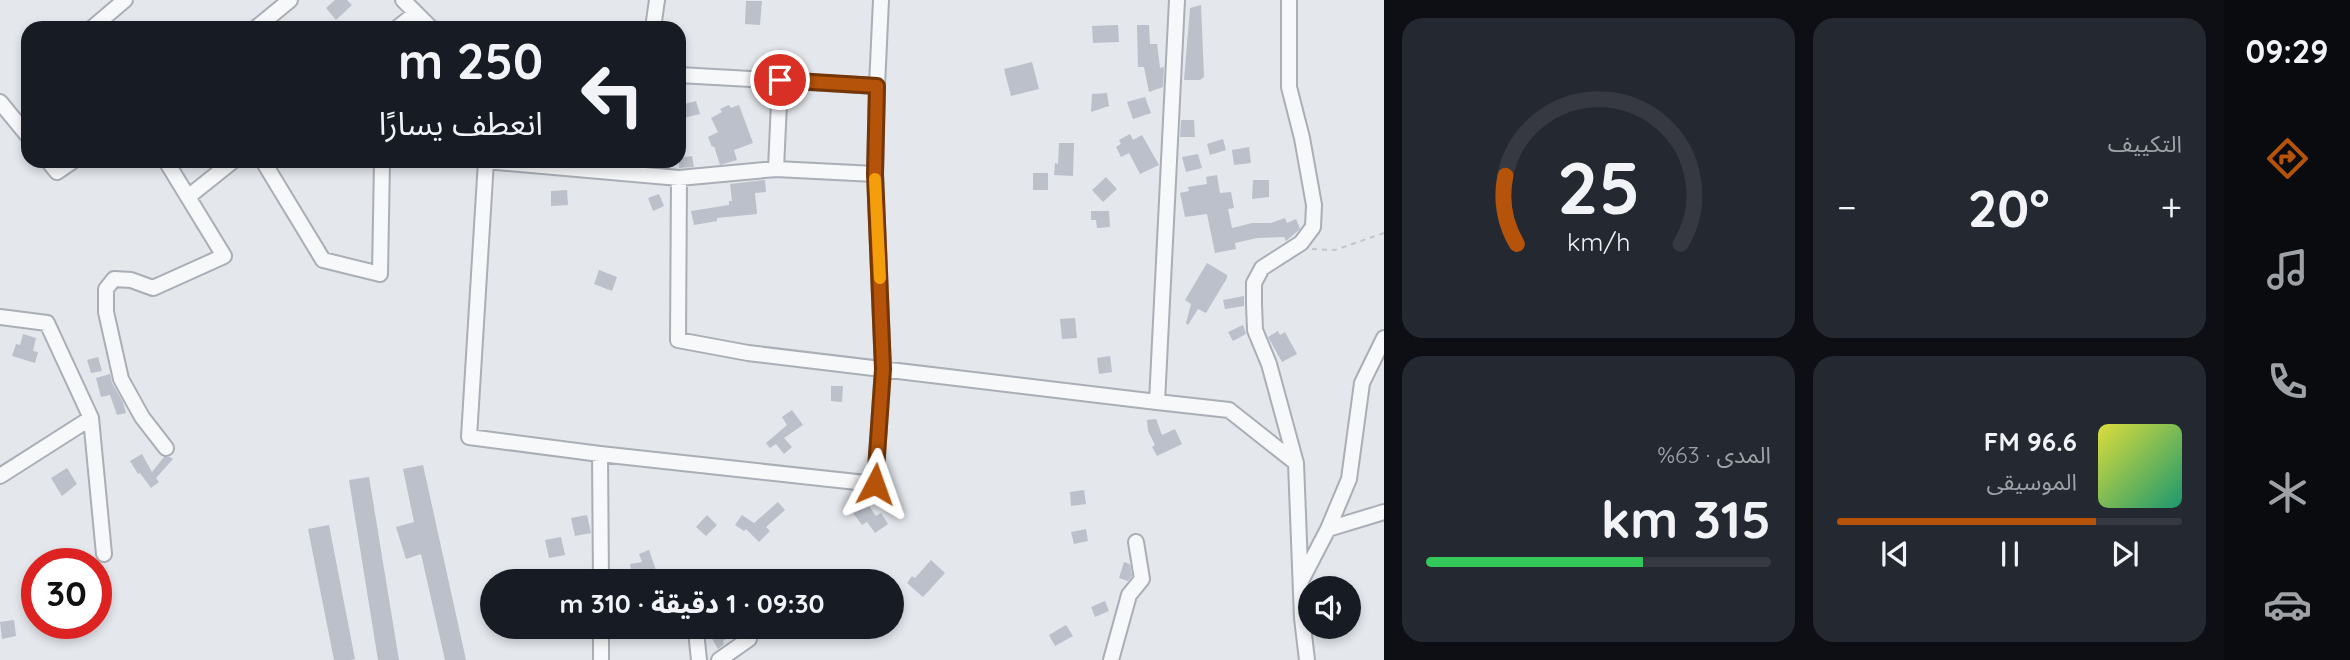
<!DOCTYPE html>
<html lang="ar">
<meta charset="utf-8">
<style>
:root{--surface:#171b24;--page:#242831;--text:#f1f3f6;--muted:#9ea1a6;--line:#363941;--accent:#b45309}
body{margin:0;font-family:Quicksand,"Noto Sans Arabic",sans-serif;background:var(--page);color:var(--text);direction:rtl;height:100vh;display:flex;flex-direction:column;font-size:26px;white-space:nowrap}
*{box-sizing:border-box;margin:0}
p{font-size:23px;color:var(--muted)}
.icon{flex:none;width:38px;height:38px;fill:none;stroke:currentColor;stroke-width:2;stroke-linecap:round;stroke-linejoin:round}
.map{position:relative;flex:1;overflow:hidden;direction:ltr}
.side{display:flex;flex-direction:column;gap:18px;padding:18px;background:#0d0f14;width:840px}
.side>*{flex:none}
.guide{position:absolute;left:21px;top:21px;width:665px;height:147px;border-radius:21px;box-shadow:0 4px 10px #0003;direction:rtl;background:#171b24;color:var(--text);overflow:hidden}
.buttons{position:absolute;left:1298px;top:576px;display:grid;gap:14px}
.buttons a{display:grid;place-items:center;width:63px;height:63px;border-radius:50%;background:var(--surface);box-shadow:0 4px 10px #0003;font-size:35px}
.speed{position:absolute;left:21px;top:548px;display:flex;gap:14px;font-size:35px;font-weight:700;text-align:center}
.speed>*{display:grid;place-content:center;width:91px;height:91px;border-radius:50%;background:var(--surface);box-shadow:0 4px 10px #0003;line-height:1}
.speed .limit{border:10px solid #d22;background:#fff;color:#111}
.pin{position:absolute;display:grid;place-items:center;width:60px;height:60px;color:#fff;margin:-30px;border:4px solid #fff;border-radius:50%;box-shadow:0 2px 7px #0007}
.me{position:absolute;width:77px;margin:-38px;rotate:4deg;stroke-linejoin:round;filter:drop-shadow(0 0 5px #0008)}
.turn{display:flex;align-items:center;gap:24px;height:147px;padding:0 28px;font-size:32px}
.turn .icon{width:91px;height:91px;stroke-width:2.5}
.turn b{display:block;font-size:49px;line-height:60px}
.big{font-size:52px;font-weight:800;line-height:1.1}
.side .tile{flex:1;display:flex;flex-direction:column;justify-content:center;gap:10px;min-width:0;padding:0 24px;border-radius:21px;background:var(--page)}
.side .dial{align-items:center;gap:0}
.dial svg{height:182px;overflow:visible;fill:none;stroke:var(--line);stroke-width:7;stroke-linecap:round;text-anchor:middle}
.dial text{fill:var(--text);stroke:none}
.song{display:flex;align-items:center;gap:21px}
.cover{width:84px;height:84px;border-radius:10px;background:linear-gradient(135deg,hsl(60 70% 55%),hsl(160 70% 35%))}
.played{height:7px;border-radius:4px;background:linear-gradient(90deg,var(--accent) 75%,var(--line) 75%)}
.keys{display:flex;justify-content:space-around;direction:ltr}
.heat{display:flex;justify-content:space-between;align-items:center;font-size:38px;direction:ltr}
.charge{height:10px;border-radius:5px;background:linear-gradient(90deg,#34c759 63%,var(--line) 0)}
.side .tiles{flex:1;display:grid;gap:18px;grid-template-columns:repeat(2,1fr)}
.trip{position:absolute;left:480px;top:569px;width:424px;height:70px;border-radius:35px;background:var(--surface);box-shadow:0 4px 10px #0003;font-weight:800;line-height:70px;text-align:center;direction:rtl}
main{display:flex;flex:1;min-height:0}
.tabs{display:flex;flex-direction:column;width:126px;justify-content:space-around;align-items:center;background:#090b0e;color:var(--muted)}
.tabs .icon{width:49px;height:49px}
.tabs .current{color:var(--accent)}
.tabs b{font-size:32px;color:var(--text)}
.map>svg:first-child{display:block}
</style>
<main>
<nav class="tabs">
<b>09:29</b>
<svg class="icon current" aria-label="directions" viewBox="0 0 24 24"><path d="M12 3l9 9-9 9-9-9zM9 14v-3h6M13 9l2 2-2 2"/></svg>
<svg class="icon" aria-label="music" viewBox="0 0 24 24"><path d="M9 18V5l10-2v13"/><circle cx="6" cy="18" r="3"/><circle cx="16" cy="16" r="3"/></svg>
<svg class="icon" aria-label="phone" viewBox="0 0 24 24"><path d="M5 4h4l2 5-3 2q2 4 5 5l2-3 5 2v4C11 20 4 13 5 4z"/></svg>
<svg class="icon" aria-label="climate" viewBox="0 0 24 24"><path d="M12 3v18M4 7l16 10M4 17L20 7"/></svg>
<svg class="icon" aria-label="car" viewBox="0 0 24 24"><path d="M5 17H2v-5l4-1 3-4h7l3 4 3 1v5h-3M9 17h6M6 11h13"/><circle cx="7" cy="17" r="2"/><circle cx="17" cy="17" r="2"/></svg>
</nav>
<section class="side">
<div class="tiles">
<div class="tile"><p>التكييف</p>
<div class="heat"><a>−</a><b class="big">20°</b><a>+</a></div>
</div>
<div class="tile dial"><svg viewBox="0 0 100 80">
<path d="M14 69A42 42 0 1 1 86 69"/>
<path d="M14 69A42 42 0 0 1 9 39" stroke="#b45309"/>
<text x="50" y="56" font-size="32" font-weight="700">25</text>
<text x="50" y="72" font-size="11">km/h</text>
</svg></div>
<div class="tile">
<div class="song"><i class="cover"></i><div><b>96.6 FM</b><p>الموسيقى</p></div></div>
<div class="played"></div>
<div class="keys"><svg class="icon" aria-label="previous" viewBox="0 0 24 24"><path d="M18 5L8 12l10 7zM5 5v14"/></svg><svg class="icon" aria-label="pause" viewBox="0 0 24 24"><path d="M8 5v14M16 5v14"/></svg><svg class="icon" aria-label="next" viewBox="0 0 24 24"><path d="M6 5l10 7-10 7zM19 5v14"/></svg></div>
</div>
<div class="tile"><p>المدى · 63%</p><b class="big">315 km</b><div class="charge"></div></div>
</div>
</section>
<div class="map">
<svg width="1384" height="660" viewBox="0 0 1384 660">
<rect width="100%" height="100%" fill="#e4e7ec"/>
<path fill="#bbc0ca" d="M335 0H347L352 5 336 20 326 8Z
M746 1H762L760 25 745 24Z
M1201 5 1204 77 1200 80H1184L1190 8Z
M1118 25 1119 42 1093 43 1092 26Z
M1137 25H1149L1150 44H1157L1160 68 1164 67 1163 87 1149 92 1144 67H1138Z
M1032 62 1039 89 1011 96 1004 69Z
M1107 93 1109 106 1091 112 1092 94Z
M1145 97 1151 113 1133 119 1127 102Z
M696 101 700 114 679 119V105Z
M729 105 731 108 739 105 753 143 734 150 737 160 720 165 714 146 712 147 708 137 718 132 711 118 722 112 720 109Z
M1181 120H1194L1195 137H1180Z
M1130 134 1133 140 1142 135 1159 165 1140 174 1129 153 1121 157 1116 147 1121 144 1119 140Z
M1223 139 1226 150 1210 155 1207 144Z
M1059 143H1074L1073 176 1054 175 1055 163 1058 164Z
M1249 147 1251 163 1234 165 1232 150Z
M1198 154 1202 168 1186 172 1182 157Z
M692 156 694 167 679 168V158Z
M1033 173H1048V190H1033Z
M1217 175 1220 193 1231 192 1234 208 1228 209 1232 228 1252 223H1271L1285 218 1287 223 1296 219 1300 229 1286 241 1284 237 1257 238 1235 243 1236 249 1215 253 1207 214 1185 217 1180 193 1189 191 1188 187 1207 184 1206 177Z
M1106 177 1117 189 1103 202 1092 190Z
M765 180 766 192 755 193 757 214 717 218V221L694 225 691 211 729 205V201H732L730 184Z
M1253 180H1269V197L1252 199Z
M567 190 568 205 551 206V191Z
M659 194 664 206 653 211 648 198Z
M1091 211H1109L1110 227 1097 228 1096 220H1091Z
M1207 263 1227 275V278L1206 313 1198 309 1188 325 1186 323 1191 304 1185 300Z
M599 270 617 277 612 291 594 284Z
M1244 296V306L1225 309 1223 300Z
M1075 318 1077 338 1062 339 1060 319Z
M1243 325 1246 334 1233 341 1228 332Z
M1278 331 1280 335 1285 332 1297 354 1282 362 1268 337Z
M23 334 36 338 33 351 38 352 35 363 12 356 16 344 20 345Z
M1110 356 1112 372 1099 374 1097 358Z
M98 357 102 371 91 373 87 360Z
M110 374 112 383 123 402 126 413 117 415 110 395 101 397 96 378Z
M831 386H843L842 402 831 401Z
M792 410 803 425 784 438 792 447 784 454 776 444 770 448 766 443 787 425 782 417Z
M1156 419 1162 435 1175 429 1182 444 1157 456 1152 447 1155 445 1148 431 1147 420Z
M142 454 152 472 164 457H170L173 459 156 478 159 482 151 488 140 473 138 474 130 461Z
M423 465 466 660H445L421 554 406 559 396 527 414 522 403 469Z
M67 468 77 484 62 496 51 478Z
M369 477 399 660H378L349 480Z
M1084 490 1086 504 1071 506 1070 492Z
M778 502 785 510 766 527 770 531 759 542 746 529 744 531 735 525 742 515 754 523Z
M867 503 876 516 881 513 888 524 875 533 867 522 862 525 853 513Z
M587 515 591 533 575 536 571 518Z
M707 515 717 525 706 536 696 527Z
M329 525 355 659 351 660H334L308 529Z
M1086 529 1088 541 1074 544 1071 532Z
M561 537 565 555 549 558 545 540Z
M649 550 657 573 651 575 652 581H633L630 564 642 562 639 554Z
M931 560 945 573 923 597 907 583 912 576 915 578Z
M1124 562 1130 564 1132 576 1128 581 1119 578Z
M1105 601 1109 611 1095 617 1091 607Z
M14 620 16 636 2 639 0 622Z
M1066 625 1073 636 1055 646 1049 635Z
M715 626H746L723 641 724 644 718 649 711 637 719 633Z"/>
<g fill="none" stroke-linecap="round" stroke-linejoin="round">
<g stroke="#a9aeb7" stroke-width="18">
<path id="minor" d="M403 0 431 28
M1177 0 1157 402 1229 410 1296 463
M1289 0V87L1302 138 1314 205 1313 227 1301 243 1262 268 1254 283V304L1255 330 1269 364 1296 463 1302 618 1307 660
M92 28 125 0
M256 28 290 0
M397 28 416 13
M653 28 657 0
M780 80 776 169 875 174
M877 86 881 0
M0 102 28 136
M48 161 57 172 73 161
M263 161 323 260 380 274 382 161
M486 161 469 437 600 454 875 484 883 369 875 174 877 86 679 75
M486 161 679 178 776 169
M679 178 678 340 748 353 1157 402
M188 197 233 161
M0 317 47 323 91 418 104 554
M166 448 142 417 121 379 106 312V289L114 279 131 280 153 288 224 256 166 161
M600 454 601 581
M0 476 91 418
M1328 529 1384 512
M1302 579 1328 529 1349 479 1362 383 1384 338
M601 626V660
M697 641 699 660
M719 660 749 639
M1111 660 1129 595 1142 579 1136 542"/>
</g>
<path stroke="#c2c5cb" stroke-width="2" stroke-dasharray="5 5" stroke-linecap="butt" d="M1312 249 1335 250 1384 233"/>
<use href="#minor" stroke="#f7f8fa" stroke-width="14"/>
</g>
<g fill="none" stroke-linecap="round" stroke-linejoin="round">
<g stroke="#753606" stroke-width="18">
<path id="route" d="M780 80 877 86 875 174 883 369 875 484"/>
</g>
<use href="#route" stroke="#b45309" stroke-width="12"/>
<path stroke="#f59e0b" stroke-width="12" d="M875 179 880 278"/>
</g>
</svg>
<div class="buttons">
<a><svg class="icon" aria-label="sound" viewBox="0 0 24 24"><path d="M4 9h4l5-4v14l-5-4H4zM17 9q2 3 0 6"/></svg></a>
</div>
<div class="speed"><div class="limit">30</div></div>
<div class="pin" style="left:780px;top:80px;background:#d93025"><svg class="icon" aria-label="arrive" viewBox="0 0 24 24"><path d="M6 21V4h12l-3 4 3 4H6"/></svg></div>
<svg class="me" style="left:875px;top:484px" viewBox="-20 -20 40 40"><path d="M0-17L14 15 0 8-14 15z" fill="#b45309" stroke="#fff" stroke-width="4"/></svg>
<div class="trip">09:30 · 1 دقيقة · 310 m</div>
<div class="guide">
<div class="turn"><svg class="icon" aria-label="left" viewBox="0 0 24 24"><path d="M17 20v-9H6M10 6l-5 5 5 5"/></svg><div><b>250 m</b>انعطف يسارًا</div></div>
</div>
</div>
</main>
